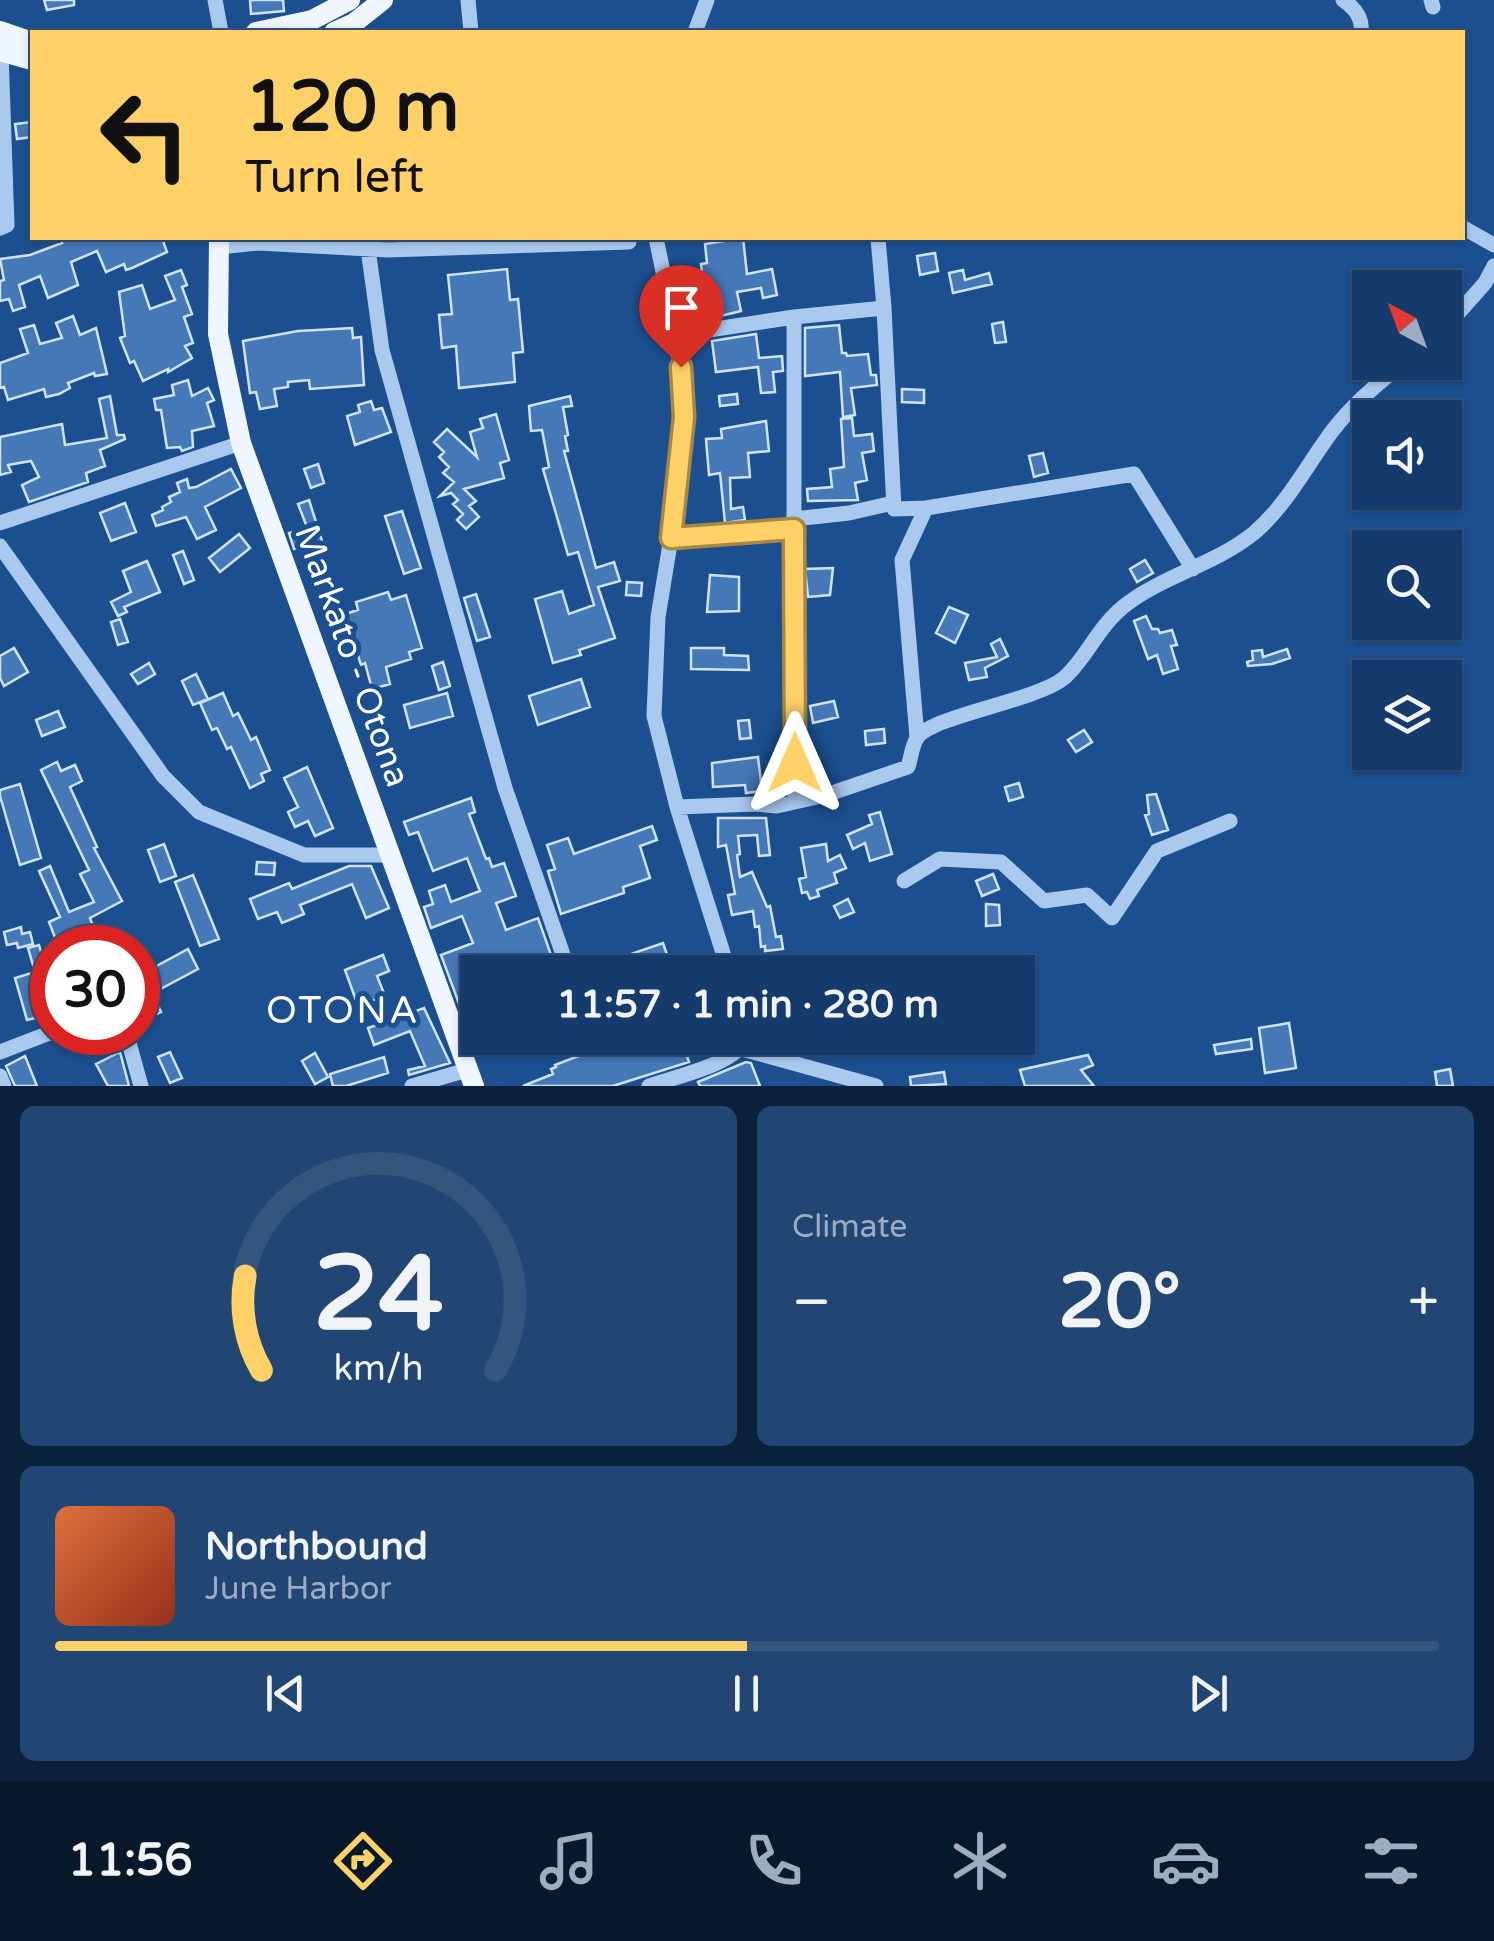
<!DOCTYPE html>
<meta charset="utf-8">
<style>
:root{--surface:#143b6b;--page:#214673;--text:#f1f3f6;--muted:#9dadc1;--line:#33557e;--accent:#ffd166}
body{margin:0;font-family:"Varela Round",sans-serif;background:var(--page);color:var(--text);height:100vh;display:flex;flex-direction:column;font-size:38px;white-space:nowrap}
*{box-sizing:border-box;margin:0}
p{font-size:32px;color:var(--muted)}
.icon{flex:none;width:55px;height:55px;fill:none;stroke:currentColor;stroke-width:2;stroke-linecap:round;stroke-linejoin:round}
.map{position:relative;height:1086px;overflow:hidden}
.side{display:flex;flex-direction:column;gap:20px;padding:20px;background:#0b203b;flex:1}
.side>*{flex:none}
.top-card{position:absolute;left:30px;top:30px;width:1435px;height:210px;border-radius:0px;box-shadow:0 2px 8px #0004,0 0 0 2px var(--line);background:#ffd166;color:#111;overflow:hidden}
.needle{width:65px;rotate:319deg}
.controls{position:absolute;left:1352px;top:270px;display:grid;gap:20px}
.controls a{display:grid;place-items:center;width:110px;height:110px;border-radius:0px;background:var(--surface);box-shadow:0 2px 8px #0004,0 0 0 2px var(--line);font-size:50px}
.speed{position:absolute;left:30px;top:925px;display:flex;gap:20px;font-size:50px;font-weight:700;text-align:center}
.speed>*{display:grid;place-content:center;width:130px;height:130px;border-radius:50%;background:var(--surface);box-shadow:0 2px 8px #0004,0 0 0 2px var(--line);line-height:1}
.speed .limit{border:15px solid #d22;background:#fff;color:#111}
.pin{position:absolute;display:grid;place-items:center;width:85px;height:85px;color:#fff;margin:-102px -42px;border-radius:50% 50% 50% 0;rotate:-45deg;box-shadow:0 0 10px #0007}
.pin .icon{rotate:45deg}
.me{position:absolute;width:110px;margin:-55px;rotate:0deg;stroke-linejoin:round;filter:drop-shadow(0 0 8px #0008)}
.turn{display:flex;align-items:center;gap:35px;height:210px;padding:0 50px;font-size:45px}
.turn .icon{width:130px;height:130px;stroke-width:2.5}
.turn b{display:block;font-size:70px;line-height:85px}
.big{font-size:75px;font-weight:800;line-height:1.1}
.side .widget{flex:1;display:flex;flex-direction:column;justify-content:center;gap:15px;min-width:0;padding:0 35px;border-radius:15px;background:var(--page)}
.side .dial{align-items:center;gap:0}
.dial svg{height:260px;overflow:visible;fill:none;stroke:var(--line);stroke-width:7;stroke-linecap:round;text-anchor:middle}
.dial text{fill:var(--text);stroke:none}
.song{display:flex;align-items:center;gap:30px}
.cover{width:120px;height:120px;border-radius:15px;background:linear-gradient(135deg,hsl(20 70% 55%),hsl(10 70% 35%))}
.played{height:10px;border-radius:5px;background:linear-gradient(90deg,var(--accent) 50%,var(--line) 50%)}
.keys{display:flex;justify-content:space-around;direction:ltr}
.heat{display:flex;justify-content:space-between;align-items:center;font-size:55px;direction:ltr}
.side .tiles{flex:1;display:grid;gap:20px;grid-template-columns:1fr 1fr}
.widget:last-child{grid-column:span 2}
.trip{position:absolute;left:460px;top:955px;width:575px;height:100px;border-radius:0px;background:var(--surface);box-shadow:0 2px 8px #0004,0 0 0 2px var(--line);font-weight:800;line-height:100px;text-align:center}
.tabs{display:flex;height:160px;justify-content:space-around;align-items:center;background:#08182b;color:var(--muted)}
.tabs .icon{width:70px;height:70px}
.tabs .current{color:var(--accent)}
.tabs b{font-size:45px;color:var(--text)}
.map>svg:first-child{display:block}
</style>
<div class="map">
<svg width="1494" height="1086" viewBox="0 0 1494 1086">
<rect width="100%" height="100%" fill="#1b4f8f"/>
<path fill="#4478b7" stroke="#cfe3fa" stroke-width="2.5" d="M44 0H74V5L47 10Z
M250 0H283L284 11 251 14Z
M32 122V137L17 139 15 124Z
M60 238H162L167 252 132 268 126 270 124 264 106 272 97 251 71 262 78 285 48 298 40 276 19 285 25 307 13 311 9 299 0 301V281L4 280 0 259 30 255 62 243Z
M743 238 747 274 772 269 777 295 763 298 761 288 737 292 741 311 712 318 710 310 688 315 685 301 697 298 696 293 704 291 701 264 707 263 705 244Z
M935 253 938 271 920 275 917 256Z
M507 269 510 300 518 299 523 352 513 353 515 382 459 388 456 346 442 348 439 315 452 314 448 275Z
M181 270 187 285 182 287 192 314 184 317 193 343 185 346 192 358 168 372V369L143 381 134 361 130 363 120 338 125 336 119 292 142 285 150 309 175 300 165 276Z
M963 270 965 280 989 273 992 284 953 293 949 273Z
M73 316 80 335 96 328 107 374 95 376 94 373 68 383 70 388 59 394 46 397 44 389 8 400 4 387 0 388V363L28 353 20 329 34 325 40 344 62 338 56 323Z
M1003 322 1006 342 995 343 992 324Z
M839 325 842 353H846L847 356 868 354 871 375H876L877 385 851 388 855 415 843 417 840 372 805 376V328Z
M352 328 353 338 361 337 364 385 310 389 309 380 288 382V387L274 389 277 406 260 409 256 392 250 393 243 341 298 331Z
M756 334 759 358 782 356 783 371 773 372 775 392 761 393 758 367 716 372 712 341Z
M188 380 192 396 208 388 214 400 207 403 214 426 192 431 193 447 182 451 180 447 167 448 161 410H156L154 399 174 395 172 385Z
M902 389 924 390V403L902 402Z
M737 394 738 404 720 406 719 396Z
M110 396 117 435H124L125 439 100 450 105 466 86 473 88 482 29 502 22 485 39 477 31 461 8 465 11 472 0 475V437L62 424 65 445 107 438 99 399Z
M570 396 572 406 563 407 568 435 565 436 568 451H564L596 568 614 562 620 581 598 587 615 638 579 650 581 655 553 663 535 599 562 591 569 614 594 605 578 552 568 555 543 469 549 467 542 430 531 431 529 406Z
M371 401 374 410 382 408 391 432 355 445 347 416 360 412 358 405Z
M496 414 509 460 500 463 504 478 464 489 476 501 469 506 479 517 466 529 457 520 463 514 453 504 458 500 451 493 440 496 454 482 443 473 449 467 439 457 444 452 434 442 447 429 477 457 470 432 483 428 480 419Z
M852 418 854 436 872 434 874 451 862 453 867 480 855 483 858 500 808 501 807 489 832 487 830 469 844 467 841 419Z
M766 421 769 451 748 453 750 477 730 478 731 509 743 507 745 520 725 523 720 473 709 475 706 439 722 438 721 429Z
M1043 453 1048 473 1034 477 1029 456Z
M318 464 324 483 311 488 304 469Z
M231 469 241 488 205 507 216 530 197 539 186 517 156 526 152 515 163 510 162 507 171 502 169 497 180 492 177 483 187 479 189 488 196 487Z
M309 500 322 541 294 549 289 533 307 527 298 504Z
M125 503 136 532 111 541 100 513Z
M402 511 421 568 404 574 385 516Z
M239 534 250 548 220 572 209 558Z
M183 551 194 580 184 584 173 555Z
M1145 560 1153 573 1137 582 1130 569Z
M147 561 160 592 124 607 127 612 118 616 111 602 131 592 123 571Z
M833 568 830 595 808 597 805 569Z
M710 575 739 577V611L707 612Z
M627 582 642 583 641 596 626 595Z
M388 592 391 600 406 595 422 648 409 652 411 659 386 667 390 684 372 689 365 663 361 665 345 614 358 610 356 602Z
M476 594 490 637 477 641 464 598Z
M949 607 968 615 955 643 936 633Z
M1146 616 1152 629H1158L1160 633 1172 630 1177 645 1171 646 1178 669 1163 674 1157 655 1148 659 1134 621Z
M120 619 128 642 118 645 111 622Z
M1000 639 1008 656 985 668 987 677 969 680 965 663 997 657 991 644Z
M14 648 28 672 4 686 0 678V656Z
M691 648H724V655L748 656 749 670 691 669Z
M1287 649 1290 658 1272 664 1248 666 1247 662 1253 660 1252 651 1262 650 1263 657Z
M443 662 450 686 439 690 432 666Z
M149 663 155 674 138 684 131 674Z
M196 674 208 699 193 705 182 681Z
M581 679 590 707 538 725 529 696Z
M223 693 233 716 238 713 251 740 256 737 270 770 261 774 264 781 250 788 231 747 227 749 217 728 212 730 200 703Z
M447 693 453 716 410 728 404 705Z
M834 701 838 717 813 723 810 706Z
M58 711 65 727 42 736 36 720Z
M749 720 751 738 740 739 738 721Z
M379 726 397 770 384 775 369 730Z
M884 729 885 743 866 745 865 731Z
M1084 730 1092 742 1076 752 1068 740Z
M758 757 762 791 746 793 745 785 713 787 712 763Z
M57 762 61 771 75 765 82 781 70 787 97 847 94 848 122 901 90 918 94 929 76 935 79 945 72 948H59L49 922 60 917 39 871 50 866 69 912 94 902 80 874 89 870 41 770Z
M307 767 333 828 315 836 308 821 295 827 288 812 298 807 284 778Z
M1019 783 1023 797 1009 801 1005 787Z
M20 784 41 858 20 865 0 796V790Z
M1156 794 1168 830 1152 835 1145 815 1149 814 1147 795Z
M471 798 475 812 469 814 486 859 489 858 492 867 504 863 516 896 496 903 506 930 538 918 557 972H478V1055L441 955 473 943 462 916 431 928 424 907 433 904 429 891 445 885 451 902 480 891 467 858 433 871 418 832 409 835 404 822Z
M880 812 892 854 870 861 865 843 853 849 847 835 872 824 869 815Z
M718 818H766L770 855 759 856 757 835 738 836 740 854 737 855 740 877 752 872 767 907 770 906 776 937 781 936 783 949 765 951V946L761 947 759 926 755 927 753 911 732 915 728 895 735 894 726 845 718 847Z
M652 826 657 840 640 846 650 878 623 887 624 893 561 914 548 871 555 869 547 845 568 838 574 854Z
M164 844 176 876 160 882 148 850Z
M826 844 828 861 840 855 846 868 834 873 837 883 817 890 819 896 810 899 807 892 802 893 799 879 806 877 801 848Z
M257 862 275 863 274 875 256 874Z
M349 866H371L389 908 366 918 352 884 300 905 304 914 282 923 277 912 258 919 250 899 289 883 292 889Z
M993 874 999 889 982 896 976 881Z
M193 875 219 939 200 946 175 882Z
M848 899 854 912 840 918 834 906Z
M986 904 999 905 1000 925 986 926Z
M21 927 22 934 30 932 33 944 18 948 17 943 7 945 4 932Z
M663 943 673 972H580L579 968 603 958 605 963Z
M39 945 50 982H52V1014L27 1020 15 978 35 972 28 948Z
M188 949 198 969 151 994 140 975Z
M383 955 389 971 377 976 385 996 358 1006 345 970Z
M154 997 161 1012 138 1023V1004Z
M1029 1007 1034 1037 1018 1035V1009Z
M424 1008 450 1063 409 1075 408 1070 425 1066 410 1031 374 1045 368 1028Z
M1289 1023 1296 1068 1265 1073 1259 1028Z
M71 1032H115V1034L90 1051 86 1043 75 1050 66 1036Z
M584 1038H625L627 1043 640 1038 646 1055 673 1045 669 1038H681L689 1062 613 1086H523L553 1074 551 1069 556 1067 555 1065 589 1052Z
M764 1038H804V1047H779L764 1043Z
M887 1038H934L939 1046 929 1052 888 1054Z
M999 1038H1025L1023 1052 997 1049Z
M1251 1039 1252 1049 1216 1054 1214 1045Z
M120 1052 129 1086H108L96 1064Z
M170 1052 182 1078 170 1083 158 1057Z
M315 1053 328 1077 315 1084 302 1061Z
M1088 1055 1093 1065 1081 1070 1094 1086H1025L1020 1070Z
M25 1056 37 1086H15L6 1066Z
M384 1057 388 1073 346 1086H333L330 1074Z
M746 1062 751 1063 760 1086H700L698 1082Z
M1450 1069 1453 1086H1437L1435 1072Z
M944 1072 946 1084 911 1086 910 1077Z"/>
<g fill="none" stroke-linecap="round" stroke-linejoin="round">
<path stroke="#a9c9ee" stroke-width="15" d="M215 0 221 32
M468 0 471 32
M1343 0C1355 8 1363 18 1361 32
M1431 0 1433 7
M695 32 707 0
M1462 227 1494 245
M0 228 7 225 1 52
M656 238 678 344 684 417 671 538 658 617 654 716 677 807 729 972
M219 247 258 243 388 250 629 242
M368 249 382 350 505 788 569 972
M884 308 894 509 926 508 1134 474 1193 569
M1445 328 1485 283 1494 266
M676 335 794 317
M794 519 849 513 893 503
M0 523 241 443
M794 529 795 802
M671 538 794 529V317L884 308 878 238
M0 546 163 776 199 812 304 855H388
M917 737 902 560 926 508
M677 807 755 804 777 806 826 795 908 767C911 758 912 745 917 738 931 716 1036 701 1064 678 1088 657 1097 626 1128 603 1166 575 1217 563 1254 533 1287 505 1308 463 1333 430 1353 404 1379 382 1405 362
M904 881 940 859 1001 862 1044 901 1087 895 1112 918 1157 851 1230 821
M126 1032 141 1086
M742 1049 876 1086
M0 1052 52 1032
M0 1076 4 1086
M412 1086 467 1070
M649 1086C677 1076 735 1065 747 1038"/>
<path stroke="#f0f6ff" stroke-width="20" d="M0 31 32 42
M256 32 312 20 350 0
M334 32 354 23 383 0
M0 51 32 60
M219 238 218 334 241 443 474 1086"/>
</g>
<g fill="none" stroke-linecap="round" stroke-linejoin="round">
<g stroke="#a68842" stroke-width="25">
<path id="route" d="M681 367 684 417 671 538 794 529 795 763"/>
</g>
<use href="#route" stroke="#ffd166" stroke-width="18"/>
</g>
<g text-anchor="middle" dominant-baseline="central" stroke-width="10" stroke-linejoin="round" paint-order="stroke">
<g font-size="35" fill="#fff" stroke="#1b4f8f">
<text transform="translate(352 656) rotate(70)">Markato - Otona</text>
</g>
<g font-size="38" letter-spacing="2.5" fill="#fff" stroke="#1b4f8f">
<text x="343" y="1011">OTONA</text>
</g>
</g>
</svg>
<div class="controls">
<a><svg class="needle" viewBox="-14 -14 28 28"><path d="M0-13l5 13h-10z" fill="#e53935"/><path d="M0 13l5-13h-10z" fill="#9dadc1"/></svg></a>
<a><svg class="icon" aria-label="sound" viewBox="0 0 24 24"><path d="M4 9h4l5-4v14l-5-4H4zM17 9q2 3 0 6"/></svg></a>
<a><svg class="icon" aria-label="search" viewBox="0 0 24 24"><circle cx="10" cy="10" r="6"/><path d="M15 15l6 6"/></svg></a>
<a><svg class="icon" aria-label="layers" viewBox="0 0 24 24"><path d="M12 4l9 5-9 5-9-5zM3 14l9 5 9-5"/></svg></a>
</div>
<div class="speed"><div class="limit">30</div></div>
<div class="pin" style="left:681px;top:367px;background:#d93025"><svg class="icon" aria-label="arrive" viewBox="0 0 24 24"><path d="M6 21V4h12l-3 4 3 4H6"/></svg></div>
<svg class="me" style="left:795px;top:763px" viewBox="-20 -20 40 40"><path d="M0-17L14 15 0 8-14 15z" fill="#ffd166" stroke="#fff" stroke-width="4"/></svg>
<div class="trip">11:57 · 1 min · 280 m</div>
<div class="top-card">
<div class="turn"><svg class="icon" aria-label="left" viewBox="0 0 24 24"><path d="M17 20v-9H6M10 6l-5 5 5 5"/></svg><div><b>120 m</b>Turn left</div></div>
</div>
</div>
<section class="side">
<div class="tiles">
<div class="widget dial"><svg viewBox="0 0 100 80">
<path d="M14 69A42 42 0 1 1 86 69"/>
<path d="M14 69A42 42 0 0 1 9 40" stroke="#ffd166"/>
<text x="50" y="56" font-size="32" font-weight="700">24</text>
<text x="50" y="72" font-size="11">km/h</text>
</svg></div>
<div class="widget"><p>Climate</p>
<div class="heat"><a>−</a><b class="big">20°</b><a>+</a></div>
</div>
<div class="widget">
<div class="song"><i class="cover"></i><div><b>Northbound</b><p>June Harbor</p></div></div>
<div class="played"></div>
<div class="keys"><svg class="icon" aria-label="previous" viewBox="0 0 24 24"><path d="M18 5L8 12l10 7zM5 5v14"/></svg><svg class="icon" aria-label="pause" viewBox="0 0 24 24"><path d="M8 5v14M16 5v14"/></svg><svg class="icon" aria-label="next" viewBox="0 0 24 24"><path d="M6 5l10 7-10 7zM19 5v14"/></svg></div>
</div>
</div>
</section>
<nav class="tabs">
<b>11:56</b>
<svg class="icon current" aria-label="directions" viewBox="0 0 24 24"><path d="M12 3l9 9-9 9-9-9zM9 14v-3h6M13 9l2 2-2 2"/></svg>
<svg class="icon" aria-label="music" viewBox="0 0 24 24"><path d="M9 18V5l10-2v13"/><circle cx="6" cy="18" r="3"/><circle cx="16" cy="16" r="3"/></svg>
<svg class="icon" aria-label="phone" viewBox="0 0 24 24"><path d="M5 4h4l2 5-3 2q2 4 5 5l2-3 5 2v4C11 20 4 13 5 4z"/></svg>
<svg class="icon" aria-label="climate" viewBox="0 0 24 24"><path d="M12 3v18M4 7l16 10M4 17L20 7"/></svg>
<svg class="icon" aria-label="car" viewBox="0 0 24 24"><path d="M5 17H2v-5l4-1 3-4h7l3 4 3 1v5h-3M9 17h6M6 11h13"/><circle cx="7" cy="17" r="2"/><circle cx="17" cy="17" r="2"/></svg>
<svg class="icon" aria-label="filters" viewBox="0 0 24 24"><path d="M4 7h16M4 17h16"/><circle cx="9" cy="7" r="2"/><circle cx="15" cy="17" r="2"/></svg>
</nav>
